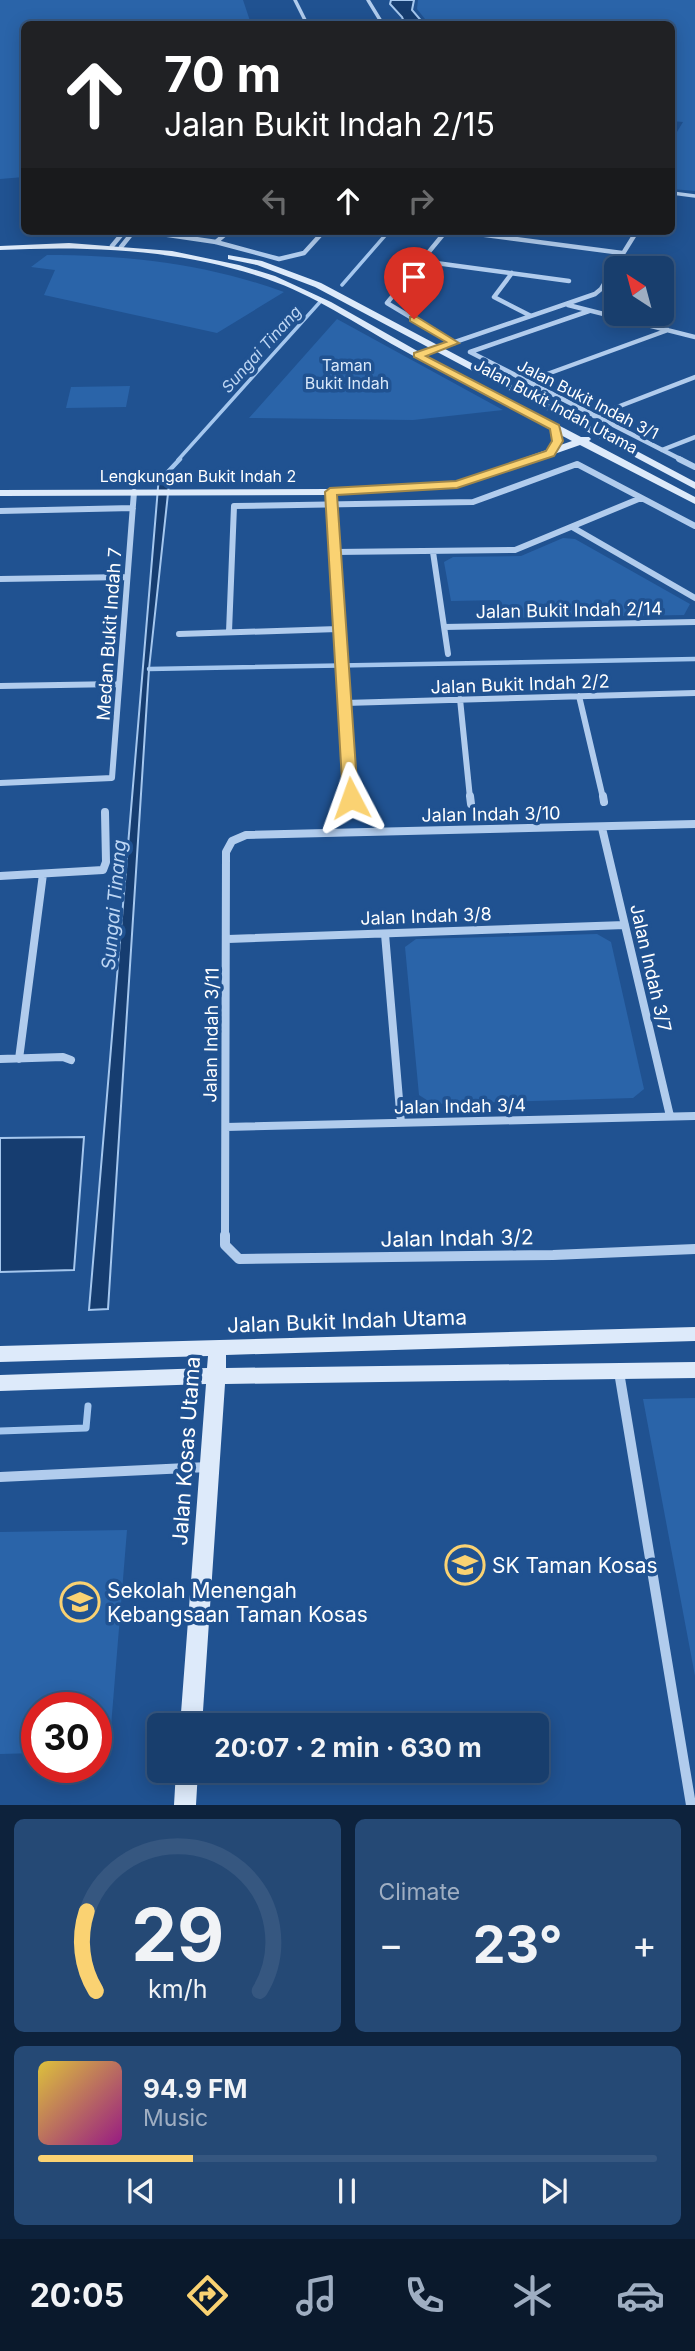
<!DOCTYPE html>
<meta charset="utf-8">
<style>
:root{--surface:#183e6d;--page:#254975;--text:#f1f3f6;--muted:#9faec2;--line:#365780;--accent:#fad272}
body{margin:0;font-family:Inter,sans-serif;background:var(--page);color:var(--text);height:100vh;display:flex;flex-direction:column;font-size:26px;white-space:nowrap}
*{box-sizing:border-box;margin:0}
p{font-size:23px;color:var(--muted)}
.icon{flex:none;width:38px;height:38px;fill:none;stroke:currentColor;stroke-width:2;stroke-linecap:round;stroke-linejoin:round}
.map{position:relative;height:1805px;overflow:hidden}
.details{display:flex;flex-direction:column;gap:14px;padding:14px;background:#0d223c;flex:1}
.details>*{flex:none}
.top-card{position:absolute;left:21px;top:21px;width:654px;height:214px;border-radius:10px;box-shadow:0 4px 18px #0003,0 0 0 2px var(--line);background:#202124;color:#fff;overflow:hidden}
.needle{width:46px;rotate:324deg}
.fabs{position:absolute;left:604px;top:256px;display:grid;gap:14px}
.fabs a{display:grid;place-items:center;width:70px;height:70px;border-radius:10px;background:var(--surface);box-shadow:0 4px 18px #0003,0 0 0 2px var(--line);font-size:35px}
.speed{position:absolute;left:21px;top:1692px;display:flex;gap:14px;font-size:35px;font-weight:700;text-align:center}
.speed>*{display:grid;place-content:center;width:91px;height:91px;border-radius:50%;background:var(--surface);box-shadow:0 4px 18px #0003,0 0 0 2px var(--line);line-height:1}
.speed .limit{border:10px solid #d22;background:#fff;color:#111}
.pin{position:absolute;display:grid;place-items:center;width:60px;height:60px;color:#fff;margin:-72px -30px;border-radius:50% 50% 50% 0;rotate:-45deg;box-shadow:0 0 7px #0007}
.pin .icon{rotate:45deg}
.me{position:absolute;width:77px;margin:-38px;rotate:356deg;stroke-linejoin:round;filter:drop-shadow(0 0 5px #0008)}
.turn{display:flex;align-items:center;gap:24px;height:147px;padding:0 28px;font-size:32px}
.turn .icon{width:91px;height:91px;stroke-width:2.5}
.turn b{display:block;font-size:49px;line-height:60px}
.lanes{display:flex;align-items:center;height:66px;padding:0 28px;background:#0003;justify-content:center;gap:35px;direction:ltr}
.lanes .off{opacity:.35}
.big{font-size:52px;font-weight:700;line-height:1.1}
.details .tile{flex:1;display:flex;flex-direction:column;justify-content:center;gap:10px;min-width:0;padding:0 24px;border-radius:10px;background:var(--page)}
.details .dial{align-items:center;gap:0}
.dial svg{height:182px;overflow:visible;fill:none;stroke:var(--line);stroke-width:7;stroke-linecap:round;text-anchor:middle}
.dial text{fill:var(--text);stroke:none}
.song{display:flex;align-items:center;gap:21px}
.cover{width:84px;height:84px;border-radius:10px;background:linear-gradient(135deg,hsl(50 70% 55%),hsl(310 70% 35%))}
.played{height:7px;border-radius:4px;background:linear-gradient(90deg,var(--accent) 25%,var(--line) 25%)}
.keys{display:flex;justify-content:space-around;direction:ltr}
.heat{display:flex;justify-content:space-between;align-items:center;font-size:38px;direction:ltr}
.details .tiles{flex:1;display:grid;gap:14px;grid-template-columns:1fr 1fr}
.tile:last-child{grid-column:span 2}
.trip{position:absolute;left:147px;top:1713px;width:402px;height:70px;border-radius:10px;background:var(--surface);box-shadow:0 4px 18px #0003,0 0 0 2px var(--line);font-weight:700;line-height:70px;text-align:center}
.tab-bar{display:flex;height:112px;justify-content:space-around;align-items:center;background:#0a192c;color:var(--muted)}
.tab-bar .icon{width:49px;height:49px}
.tab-bar .current{color:var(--accent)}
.tab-bar b{font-size:32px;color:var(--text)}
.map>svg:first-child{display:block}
</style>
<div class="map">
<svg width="695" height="1805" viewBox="0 0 695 1805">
<rect width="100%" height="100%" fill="#205291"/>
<path fill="#2a64a9" d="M0 0H243L251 24H24V177L0 179Z
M418 0H695V191L672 189 676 182 672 181V140L683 122 672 121V24H429L417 9Z
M47 255C128 255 207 264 284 292L217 333 44 295 55 270 31 267Z
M337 319 503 410 413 420 249 418Z
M130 386 126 407 66 408 71 387Z
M563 538 575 539 690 604 684 615 504 618 500 600 451 601 444 562 453 557 521 556Z
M597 934 611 942 644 1089 633 1098 433 1104 419 1095 405 947 416 939Z
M695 1398V1676L643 1399Z
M127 1530 109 1751H96V1708H37V1753L0 1754V1532Z"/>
<path fill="#163d70" stroke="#a5c7ee" stroke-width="2" d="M391 0H414L412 10 424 24H405L402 17 390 4Z
M170 475 149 669 108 1309 89 1310 159 476Z
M84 1137 74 1270 0 1272V1138Z"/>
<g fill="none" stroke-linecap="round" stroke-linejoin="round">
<path stroke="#a5c7ee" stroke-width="3.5" d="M342 285 389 231
M178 460 320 302"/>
<path stroke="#a5c7ee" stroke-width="4.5" d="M165 475 180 459
M149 669 695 659"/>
<path stroke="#a5c7ee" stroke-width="7" d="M0 1431 86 1428 88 1406"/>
<path stroke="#b1cced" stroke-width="3.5" d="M295 0 307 24
M368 0 382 23
M334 24 382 23
M672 193 695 196"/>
<path stroke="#b1cced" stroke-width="4.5" d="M141 231 216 242 279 259 304 253 324 231
M446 231 387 303 454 343
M455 231 622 253
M216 242 229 231
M112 246 122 234 130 231
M121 247 133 232
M421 261 569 281
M512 273 494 297 531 316
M568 305 695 337
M470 352 682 460
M470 352 589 311
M417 355 595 294 601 289 637 231
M528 381 668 330
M594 416 695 377
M662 450 695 437"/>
<path stroke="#b1cced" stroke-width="6" d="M679 459 695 467
M330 492 351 798
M0 511 133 508
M572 527 695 598
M335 552 515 550 641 498
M433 552 448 654
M0 579 127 577
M444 627 695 622
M229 632 234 506 473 502 577 464 695 526
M179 634 338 629
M0 686 119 684
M579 696 603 798
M460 699 470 798
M345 703 695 693
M0 783 112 778 134 492"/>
<path stroke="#b1cced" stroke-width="8" d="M470 796 471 804
M603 796 604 802
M602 828 670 1116
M0 876 103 870 106 862 105 812
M385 934 401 1123
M228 939 625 925
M0 1059 63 1057 71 1060
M19 1059 43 874
M226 1127 695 1116
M225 1236 226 852 232 841 246 835 695 824"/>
<path stroke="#b1cced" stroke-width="10" d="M225 1235V1245L239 1259 553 1255 695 1249
M619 1372 691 1805
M0 1477 208 1467"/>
<path fill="#ddeafa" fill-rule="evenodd" d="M69 243 172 251 239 265 275 276 331 302 421 353 560 426 581 437H589L591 439 589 441 695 497V504L580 445 457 488 330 495 0 496V490L330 489 456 482 572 441C514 410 456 380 399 348 356 324 314 295 267 279 181 249 90 246 0 250V246Z
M228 255 262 261 321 283 695 482V489L315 287 257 265 228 259Z
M695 1327V1341L226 1355V1368L695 1362V1378L225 1384 202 1726H180L206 1384 0 1391V1375L207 1368 208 1356 0 1362V1346Z
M176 1771H198L196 1805H174Z"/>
</g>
<path fill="#fad272" stroke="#a2884a" stroke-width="2" d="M410 317H417L459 343 426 356 559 425 563 441 554 456 457 488 337 495 358 798 351 802 343 798 325 492 330 488 456 481 546 451 552 441 550 429 414 357V353L446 342 410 321Z"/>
<defs>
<g id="school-ring" transform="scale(2.0125)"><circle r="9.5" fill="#205291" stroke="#fad272" stroke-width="1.5"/><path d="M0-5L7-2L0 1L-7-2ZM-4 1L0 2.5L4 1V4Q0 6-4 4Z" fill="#fad272"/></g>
</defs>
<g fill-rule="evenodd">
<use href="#school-ring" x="465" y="1565"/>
<use href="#school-ring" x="80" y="1602"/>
</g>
<g text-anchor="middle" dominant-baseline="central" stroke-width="7" stroke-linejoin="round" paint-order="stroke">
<g font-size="16" font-style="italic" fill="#bdd6f4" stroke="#205291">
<text transform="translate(261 349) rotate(-48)">Sungai Tinang</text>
</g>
<g font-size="16" fill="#d7e7f9" stroke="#205291">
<text x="347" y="365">Taman<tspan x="347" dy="18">Bukit Indah</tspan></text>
</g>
<g font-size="16" fill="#fff" stroke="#205291">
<text transform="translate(588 399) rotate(27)">Jalan Bukit Indah 3/1</text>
<text transform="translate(556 406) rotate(28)">Jalan Bukit Indah Utama</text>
<text x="198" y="476">Lengkungan Bukit Indah 2</text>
</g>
<g font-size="18" fill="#fff" stroke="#205291">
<text transform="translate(569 610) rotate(-1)">Jalan Bukit Indah 2/14</text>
<text transform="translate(109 634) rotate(-86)">Medan Bukit Indah 7</text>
<text transform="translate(520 684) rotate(-2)">Jalan Bukit Indah 2/2</text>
<text transform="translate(491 814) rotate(-1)">Jalan Indah 3/10</text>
<text transform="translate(426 916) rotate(-2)">Jalan Indah 3/8</text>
<text transform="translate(651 968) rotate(77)">Jalan Indah 3/7</text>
<text transform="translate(211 1035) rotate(-89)">Jalan Indah 3/11</text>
<text transform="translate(460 1106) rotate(-1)">Jalan Indah 3/4</text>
</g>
<g font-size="19" font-style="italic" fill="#bdd6f4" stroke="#205291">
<text transform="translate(114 905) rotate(-85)">Sungai Tinang</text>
</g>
<g font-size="21" fill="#fff" stroke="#205291">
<text transform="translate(457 1238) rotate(-1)">Jalan Indah 3/2</text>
<text transform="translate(347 1321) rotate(-2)">Jalan Bukit Indah Utama</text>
<text transform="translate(186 1451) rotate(-86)">Jalan Kosas Utama</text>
</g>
<g font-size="21" fill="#fff" stroke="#205291" text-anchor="start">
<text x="492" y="1565">SK Taman Kosas</text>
<text x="107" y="1590">Sekolah Menengah<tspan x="107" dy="24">Kebangsaan Taman Kosas</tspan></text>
</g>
</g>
</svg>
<div class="fabs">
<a><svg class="needle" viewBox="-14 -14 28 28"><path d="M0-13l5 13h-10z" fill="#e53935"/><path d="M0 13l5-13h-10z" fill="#9faec2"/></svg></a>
</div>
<div class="speed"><div class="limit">30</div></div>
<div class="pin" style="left:414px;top:319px;background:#d93025"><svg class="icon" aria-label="arrive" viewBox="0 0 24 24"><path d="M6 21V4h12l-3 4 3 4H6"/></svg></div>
<svg class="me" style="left:351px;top:798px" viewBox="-20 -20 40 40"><path d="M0-17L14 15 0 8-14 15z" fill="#fad272" stroke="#fff" stroke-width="4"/></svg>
<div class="trip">20:07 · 2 min · 630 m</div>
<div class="top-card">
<div class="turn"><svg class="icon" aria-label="ahead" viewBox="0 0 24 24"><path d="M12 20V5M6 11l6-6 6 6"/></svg><div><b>70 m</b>Jalan Bukit Indah 2/15</div></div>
<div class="lanes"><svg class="icon off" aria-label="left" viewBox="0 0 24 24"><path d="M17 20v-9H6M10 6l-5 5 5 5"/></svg><svg class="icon" aria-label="ahead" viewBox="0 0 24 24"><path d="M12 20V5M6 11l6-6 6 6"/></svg><svg class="icon off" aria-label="right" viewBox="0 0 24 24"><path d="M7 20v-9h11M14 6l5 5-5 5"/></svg></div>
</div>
</div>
<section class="details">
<div class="tiles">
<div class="tile dial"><svg viewBox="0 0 100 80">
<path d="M14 69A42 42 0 1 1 86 69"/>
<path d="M14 69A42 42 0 0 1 10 34" stroke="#fad272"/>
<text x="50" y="56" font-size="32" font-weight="700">29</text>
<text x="50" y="72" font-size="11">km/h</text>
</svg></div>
<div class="tile"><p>Climate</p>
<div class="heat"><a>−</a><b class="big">23°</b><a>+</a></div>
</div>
<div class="tile">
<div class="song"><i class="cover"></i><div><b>94.9 FM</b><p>Music</p></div></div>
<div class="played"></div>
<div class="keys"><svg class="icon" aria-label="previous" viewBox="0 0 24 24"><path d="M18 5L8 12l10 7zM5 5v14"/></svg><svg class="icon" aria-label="pause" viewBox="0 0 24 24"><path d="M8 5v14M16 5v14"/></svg><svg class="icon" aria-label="next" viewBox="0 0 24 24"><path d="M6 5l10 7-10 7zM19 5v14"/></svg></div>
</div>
</div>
</section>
<nav class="tab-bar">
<b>20:05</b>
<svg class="icon current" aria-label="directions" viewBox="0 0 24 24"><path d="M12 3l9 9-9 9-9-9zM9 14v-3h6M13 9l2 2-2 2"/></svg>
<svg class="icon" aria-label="music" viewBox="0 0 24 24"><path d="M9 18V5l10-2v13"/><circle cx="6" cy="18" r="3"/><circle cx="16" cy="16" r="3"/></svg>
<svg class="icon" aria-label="phone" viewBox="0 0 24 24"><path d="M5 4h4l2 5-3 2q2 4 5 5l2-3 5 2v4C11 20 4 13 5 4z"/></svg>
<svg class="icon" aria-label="climate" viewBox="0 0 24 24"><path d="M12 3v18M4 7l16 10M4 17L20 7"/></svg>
<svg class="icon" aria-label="car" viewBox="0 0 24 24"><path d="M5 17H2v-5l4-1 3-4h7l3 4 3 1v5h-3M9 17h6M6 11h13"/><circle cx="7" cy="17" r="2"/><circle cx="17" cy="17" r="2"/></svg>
</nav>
